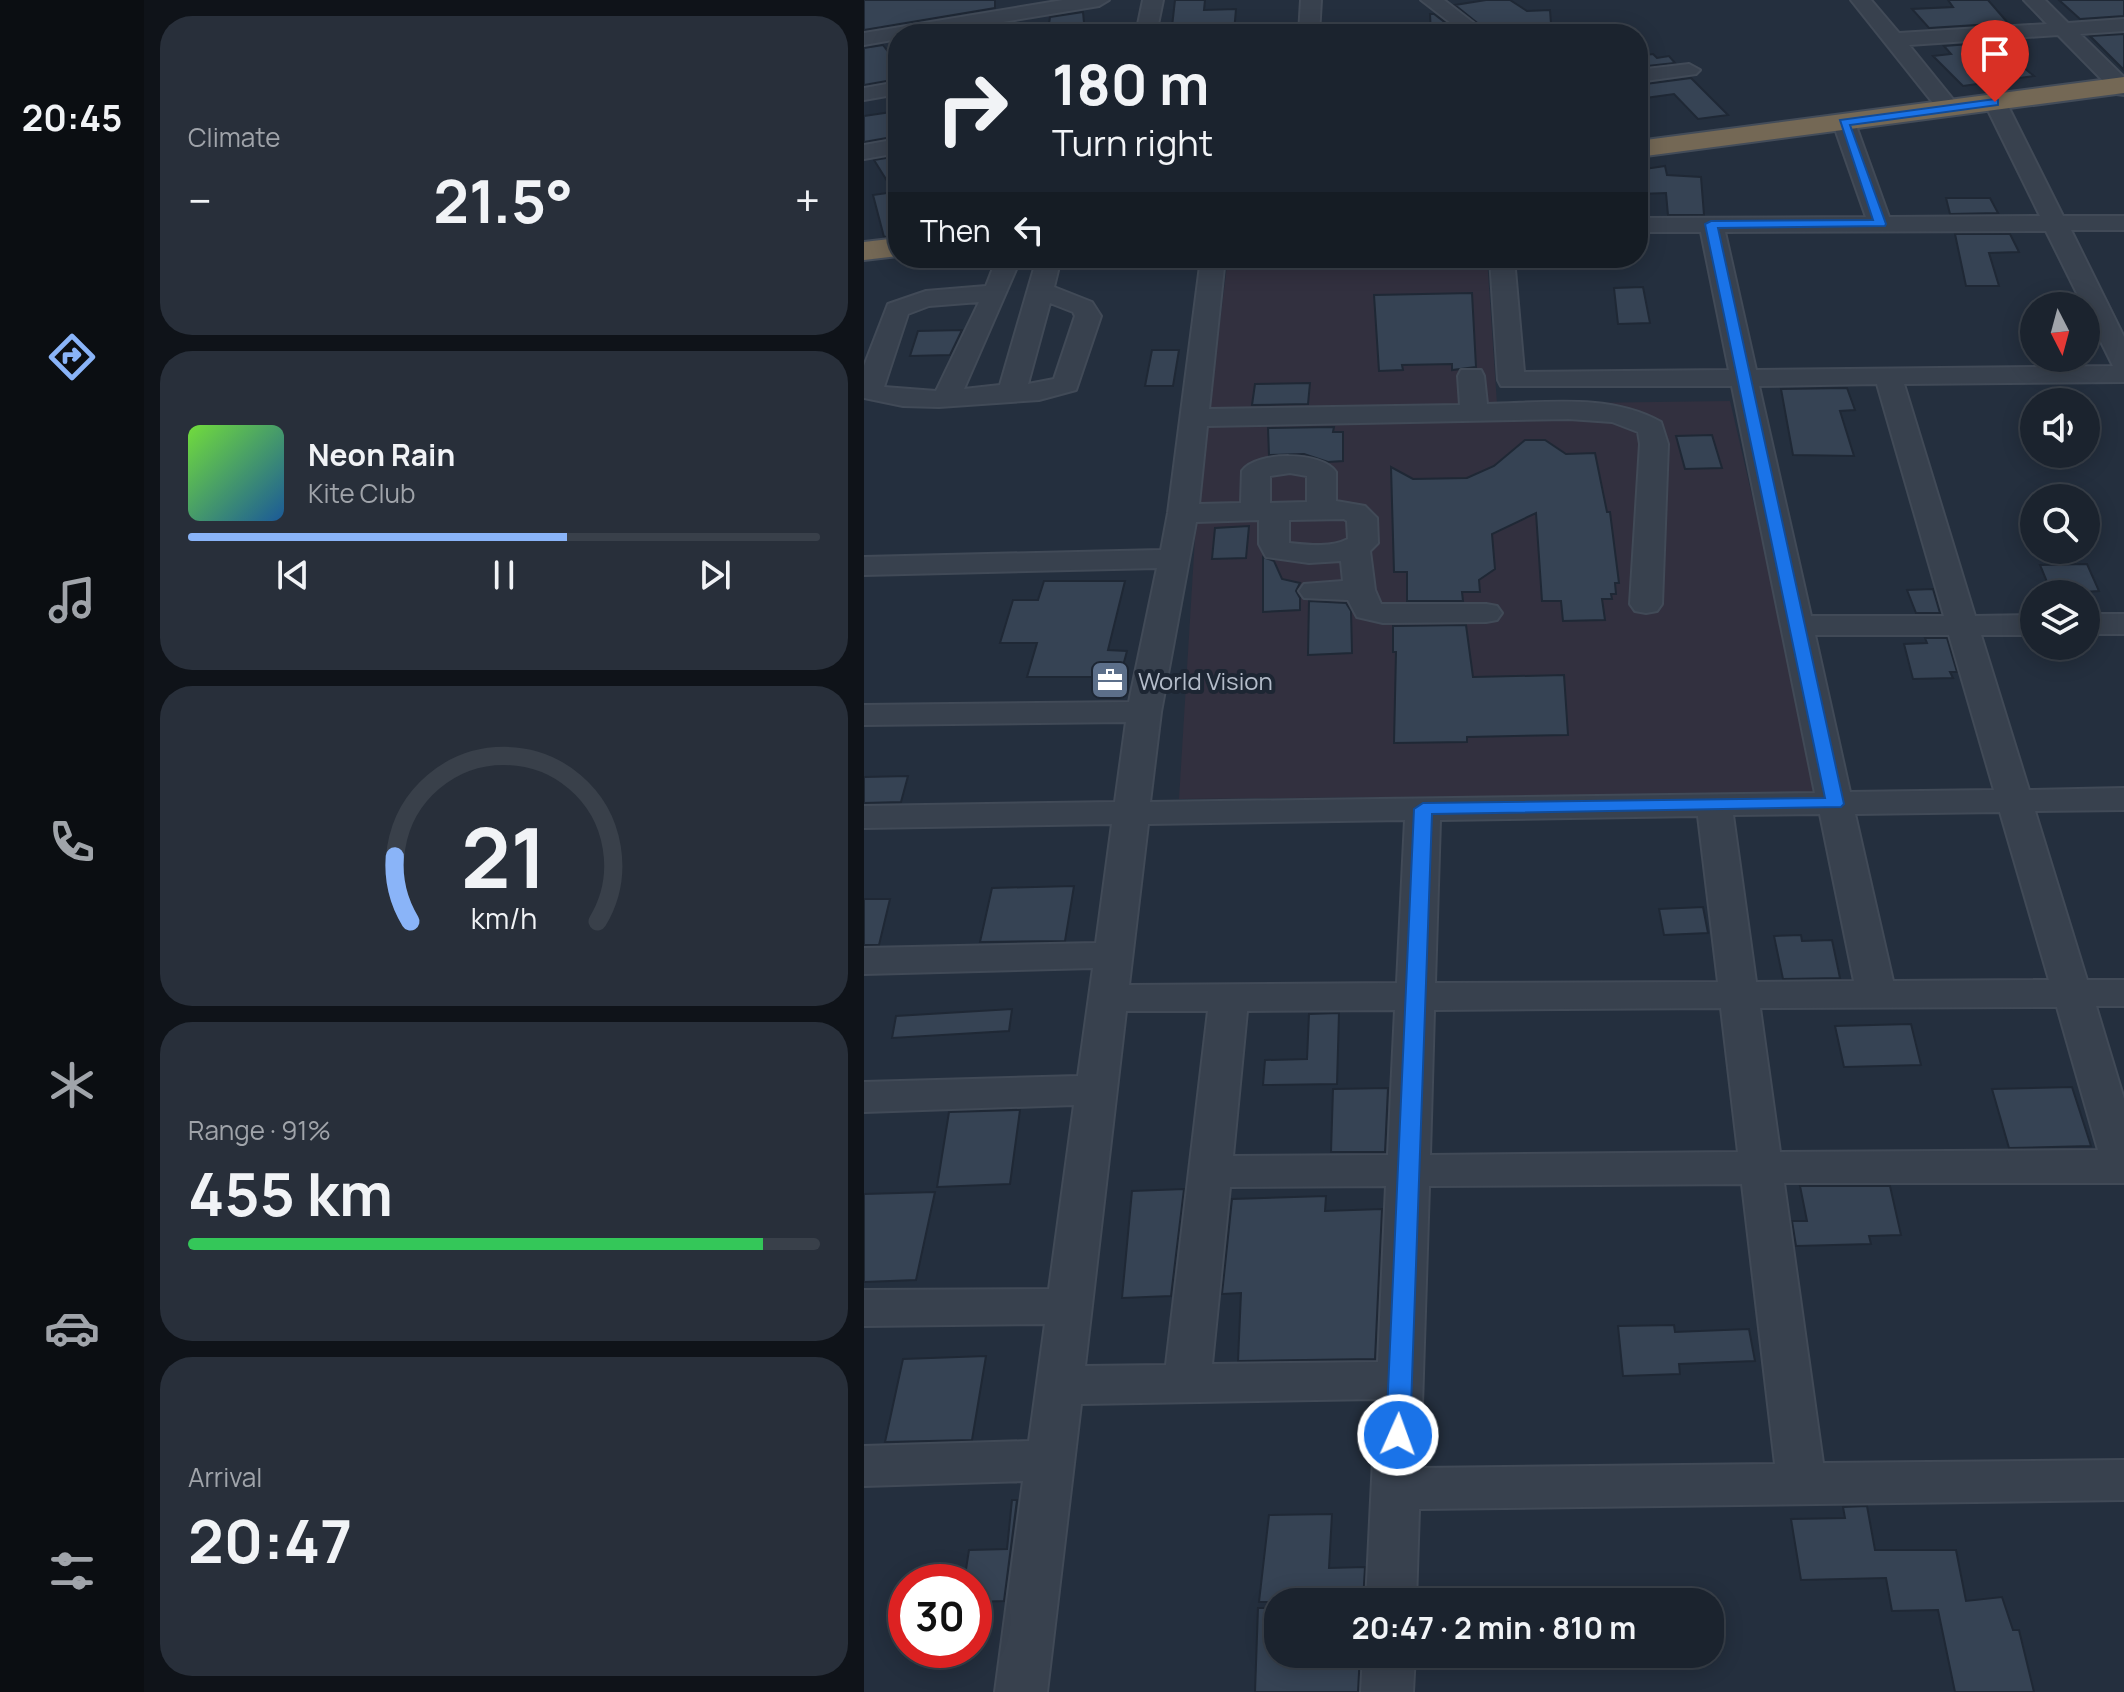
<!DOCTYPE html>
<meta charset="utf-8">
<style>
:root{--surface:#1b232e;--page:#282f3a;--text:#f1f3f6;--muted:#a0a4aa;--line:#39404a;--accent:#8ab4f8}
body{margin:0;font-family:Manrope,sans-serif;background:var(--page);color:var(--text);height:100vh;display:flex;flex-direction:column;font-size:30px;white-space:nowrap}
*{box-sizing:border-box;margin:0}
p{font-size:26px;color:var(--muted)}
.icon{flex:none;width:44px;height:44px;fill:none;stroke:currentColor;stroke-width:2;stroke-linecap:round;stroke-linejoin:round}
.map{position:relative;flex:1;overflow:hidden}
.panel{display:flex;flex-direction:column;gap:16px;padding:16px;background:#0f1319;width:720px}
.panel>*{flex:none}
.top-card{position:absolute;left:24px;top:24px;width:760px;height:244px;border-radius:32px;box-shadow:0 4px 20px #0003,0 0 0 2px var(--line);background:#1b232e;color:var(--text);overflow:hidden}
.needle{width:52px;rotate:174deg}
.tools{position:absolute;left:1156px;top:292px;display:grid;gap:16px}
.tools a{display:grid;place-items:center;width:80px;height:80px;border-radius:50%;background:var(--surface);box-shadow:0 4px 20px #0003,0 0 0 2px var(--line);font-size:40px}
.speed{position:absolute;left:24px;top:1564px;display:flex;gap:16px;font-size:40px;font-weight:700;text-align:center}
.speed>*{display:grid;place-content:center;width:104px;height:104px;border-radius:50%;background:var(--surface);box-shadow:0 4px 20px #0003,0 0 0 2px var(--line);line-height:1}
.speed .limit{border:12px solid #d22;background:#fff;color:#111}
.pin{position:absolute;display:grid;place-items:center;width:68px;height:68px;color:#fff;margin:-82px -34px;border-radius:50% 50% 50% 0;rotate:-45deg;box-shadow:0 0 8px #0007}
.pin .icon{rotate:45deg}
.me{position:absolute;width:88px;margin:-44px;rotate:2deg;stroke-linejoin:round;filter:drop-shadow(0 0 6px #0008)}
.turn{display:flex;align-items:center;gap:28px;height:168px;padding:0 32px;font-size:36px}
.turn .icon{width:104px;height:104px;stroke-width:2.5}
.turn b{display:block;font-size:56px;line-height:68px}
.then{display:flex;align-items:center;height:76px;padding:0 32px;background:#0003;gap:16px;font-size:30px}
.big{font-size:60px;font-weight:700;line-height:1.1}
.panel .card{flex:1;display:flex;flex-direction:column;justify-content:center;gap:12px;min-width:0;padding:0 28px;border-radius:32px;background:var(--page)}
.panel .dial{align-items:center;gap:0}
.dial svg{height:208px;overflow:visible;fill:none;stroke:var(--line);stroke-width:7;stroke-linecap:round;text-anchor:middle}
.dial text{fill:var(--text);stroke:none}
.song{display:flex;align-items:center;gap:24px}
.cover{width:96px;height:96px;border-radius:12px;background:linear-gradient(135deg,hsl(100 70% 55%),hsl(210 70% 35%))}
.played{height:8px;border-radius:4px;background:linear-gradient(90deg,var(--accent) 60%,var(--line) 60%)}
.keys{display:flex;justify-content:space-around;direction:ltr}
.heat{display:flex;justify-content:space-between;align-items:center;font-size:44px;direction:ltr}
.charge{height:12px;border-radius:6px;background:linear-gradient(90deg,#34c759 91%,var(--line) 0)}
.trip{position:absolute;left:400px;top:1588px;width:460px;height:80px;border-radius:32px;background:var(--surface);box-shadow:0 4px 20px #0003,0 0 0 2px var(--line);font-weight:700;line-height:80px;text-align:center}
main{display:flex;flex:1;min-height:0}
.dock{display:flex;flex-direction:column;width:144px;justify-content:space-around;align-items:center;background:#0b0e12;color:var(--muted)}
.dock .icon{width:56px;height:56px}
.dock .active{color:var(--accent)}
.dock b{font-size:36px;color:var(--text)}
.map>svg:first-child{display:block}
</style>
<main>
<nav class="dock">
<b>20:45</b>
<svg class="icon active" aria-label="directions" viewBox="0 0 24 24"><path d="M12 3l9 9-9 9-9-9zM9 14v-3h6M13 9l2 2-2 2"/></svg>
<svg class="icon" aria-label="music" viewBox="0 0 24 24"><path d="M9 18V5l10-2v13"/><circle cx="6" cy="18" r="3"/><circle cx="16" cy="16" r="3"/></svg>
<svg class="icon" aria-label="phone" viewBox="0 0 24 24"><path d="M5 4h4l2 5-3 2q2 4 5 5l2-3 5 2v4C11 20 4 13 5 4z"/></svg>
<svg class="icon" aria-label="climate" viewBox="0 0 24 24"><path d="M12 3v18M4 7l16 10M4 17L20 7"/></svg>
<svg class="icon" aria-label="car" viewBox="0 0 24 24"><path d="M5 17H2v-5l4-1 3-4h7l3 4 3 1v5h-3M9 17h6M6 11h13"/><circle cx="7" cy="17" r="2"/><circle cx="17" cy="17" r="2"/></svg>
<svg class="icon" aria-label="filters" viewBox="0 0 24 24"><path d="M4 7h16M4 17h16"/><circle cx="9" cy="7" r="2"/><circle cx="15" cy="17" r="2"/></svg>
</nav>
<section class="panel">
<div class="card"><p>Climate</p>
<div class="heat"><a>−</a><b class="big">21.5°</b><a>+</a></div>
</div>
<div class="card">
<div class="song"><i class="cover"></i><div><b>Neon Rain</b><p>Kite Club</p></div></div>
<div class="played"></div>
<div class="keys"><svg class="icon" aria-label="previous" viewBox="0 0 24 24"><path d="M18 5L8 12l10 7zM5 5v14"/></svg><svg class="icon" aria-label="pause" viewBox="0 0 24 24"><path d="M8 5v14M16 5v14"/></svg><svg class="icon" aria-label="next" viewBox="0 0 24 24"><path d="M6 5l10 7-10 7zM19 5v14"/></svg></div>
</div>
<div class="card dial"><svg viewBox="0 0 100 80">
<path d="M14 69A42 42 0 1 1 86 69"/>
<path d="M14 69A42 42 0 0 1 8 44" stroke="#8ab4f8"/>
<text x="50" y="56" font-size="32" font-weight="700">21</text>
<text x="50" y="72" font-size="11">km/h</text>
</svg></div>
<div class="card"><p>Range · 91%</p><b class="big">455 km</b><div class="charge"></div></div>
<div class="card"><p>Arrival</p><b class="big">20:47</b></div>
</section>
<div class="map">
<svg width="1260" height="1692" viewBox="0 0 1260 1692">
<rect width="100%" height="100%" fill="#242f3e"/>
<path fill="#32303f" d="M364 258H623L633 404 866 401 957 793 315 799 333 505Z"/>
<path fill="#364354" stroke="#1f2835" stroke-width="2" d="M0 0H131V8L0 30Z
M311 0H341L340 10 372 9 370 32 312 33V27H308Z
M622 0H646L663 11 686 10 687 24 627 34 591 5Z
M1084 0H1124L1144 23 1065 28 1048 9 1089 7Z
M1195 0H1260V16L1216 19Z
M219 12 220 23 185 24 186 17Z
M566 14H570L596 34H567Z
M1260 34V70L1226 36Z
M1158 40 1164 47 1137 49 1170 76 1099 86 1069 56 1087 54 1080 46Z
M19 45 34 65V79L0 85V48Z
M789 54 793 58 805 56 811 63 774 67V56Z
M827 78 864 115 834 119 810 94 774 99V85Z
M34 111V136L0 142V116Z
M34 156V235L20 237 9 195 30 192 10 160Z
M801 166 803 175 837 177 840 215H804L802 193 774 194V170Z
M1082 198H1126L1134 213 1086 214Z
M1091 234H1146L1155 252 1125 253 1135 286H1102Z
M779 287 786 323 754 324 750 288Z
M608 293 612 367 588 370V364L538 365 539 370 515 371 510 295Z
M98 330 86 355 46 356 54 331Z
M288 350H315L309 386H281Z
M446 383 444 404 388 405 391 384Z
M983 388 991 410 976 411 990 456 929 455 917 389Z
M470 427 469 432H479V461L464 462 440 454 405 455 404 428Z
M848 435 858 468 821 469 812 436Z
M661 440H681L702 454 731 453 743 512H746L755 583H751L752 594H747L748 599H738L741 620 699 621 697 601H678L672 513 628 534 631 569 615 580 616 592H598L599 601H543V572H530L527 467 549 479 603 478 630 466Z
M385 526 382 558 348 559 351 528Z
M399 557 410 561 418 579 436 583 432 591 436 598V610L399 612Z
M1223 564 1235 591 1188 594 1176 565Z
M180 581H261L244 650 263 651 256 677H163L173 643H136L149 600H174Z
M1069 589 1076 613H1052L1043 590Z
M445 601 482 603 487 611 488 653 444 655Z
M602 625 609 677 700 675 704 735 603 737V742L530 743 532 652H529V626Z
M1061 638H1083L1093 672H1086L1089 678 1049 679 1040 644 1063 643Z
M44 776 37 802 0 803V777Z
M210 886 201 941 116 942 128 888Z
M0 899H26L15 945H0Z
M839 907 844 933 800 935 795 909Z
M937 935 938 941 968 940 976 978 919 979 910 936Z
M148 1009 145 1031 28 1038 32 1016Z
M475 1013 473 1084 399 1085 401 1060 443 1059 445 1014Z
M1047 1024 1057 1065 980 1067 971 1026Z
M1208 1087 1227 1146 1145 1148 1128 1089Z
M524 1088 521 1152H467L469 1089Z
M156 1110 146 1184 73 1187 85 1112Z
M936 1186H1026L1037 1235 1005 1236 1007 1244 932 1246 928 1221H943Z
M320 1189 307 1296 258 1298 268 1191Z
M71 1192 52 1280 0 1282V1194Z
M462 1196 461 1211 518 1209 511 1359 374 1361 377 1293 358 1294 368 1199Z
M810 1325 811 1332 885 1329 891 1361 815 1364 816 1374 759 1376 754 1326Z
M122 1356 108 1440 21 1442 39 1359Z
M148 1500H153L140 1601 110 1602V1582H100L105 1550 143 1549Z
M1003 1506 1011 1550H1092L1102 1601 1138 1597 1149 1630H1155L1170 1692H1091L1074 1610 1028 1611 1022 1578 937 1580 927 1519 981 1518 979 1507Z
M468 1514 465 1568 501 1567 499 1602H395L405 1515Z
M394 1608H414V1654H496L494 1692H391Z"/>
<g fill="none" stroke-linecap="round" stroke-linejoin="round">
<g stroke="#414a57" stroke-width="4">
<path id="minor" d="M199 0H245L235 6 67 34H34V39L0 45V33Z
M279 0H299L292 34H272Z
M437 0H457L455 34H435Z
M557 0H580L624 34H601Z
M987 0H1007L1035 33 1183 24 1160 0H1181L1204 23 1260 19V31L1216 34 1260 77V95L1252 94 1194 35 1045 45 1096 108 1085 115 1077 113Z
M825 64 836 70 832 74 774 82V70Z
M34 82V94L0 100V88Z
M1131 96 1142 102 1199 216H1260V230H1207L1260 337V382L1040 384 1111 616 1170 615V635H1117L1165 790 1260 788V810L1171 811 1223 980H1260V1006H1232L1260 1099V1183H920L959 1463 1260 1460V1500L555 1509 552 1602H502L512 1399 217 1404 183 1692H131L159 1481 0 1486V1446L165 1441 181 1324 0 1326V1290L185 1289 210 1105 0 1112V1082L214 1076 229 968 0 974V948L232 943 248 824 0 828V806L251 802 262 722 0 725V705L265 702 293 568 0 575V557L297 550 304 513 337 258H361L345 409 596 405 594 376 597 370H617L620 376 623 404C680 403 746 393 797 422L804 444 798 604 793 611 782 613 771 611 766 604 776 444 774 432 748 422 705 419 343 426 335 504 377 503 378 471C392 451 458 451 472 472V501L501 506 513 518 514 543 506 551 511 590 517 604H622L633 606 638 613 633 620 622 622 519 623 493 617 484 600 440 598 435 591 440 584 479 581 477 561 445 563 402 557 395 544V520L332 522 297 712 286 802 951 793 868 386H637L634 380 626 258H650L660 372 865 370 837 232H774V218L1002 217 969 123 980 116 991 123 1025 217 1176 216 1120 102ZM1182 231 1249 366 892 370 861 232ZM1013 384 1080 616H947L895 386ZM426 473 443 476V502L406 503V476ZM480 519 483 521 484 539C466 548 444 545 425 543V520ZM951 635H1085L1130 790 986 792ZM1136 812 1185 980 1029 981 991 814ZM956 814 990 981 892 982 869 815ZM834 816 854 982 571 983 576 820ZM541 820 533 983 265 985 284 824ZM1193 1007 1234 1150 916 1152 896 1008ZM857 1008 874 1152 566 1155 570 1010ZM531 1010 524 1155 369 1156 383 1011ZM262 1011H344L302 1365 221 1366ZM878 1184 911 1464 556 1468 565 1186ZM522 1186 514 1362 348 1364 366 1187Z
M34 139V153L0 159V145Z
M133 258H157L100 389 136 385 173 258H197L190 287 228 302 237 316 212 390 175 400 75 407 39 406 0 398V366L24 304 62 291 122 286ZM115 302 72 391 20 387 44 314 65 306ZM186 303 209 312 211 316 190 379 164 384Z
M1222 614H1260V634H1222Z
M499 1654H551L549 1692H497Z"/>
</g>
<g stroke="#434c59" stroke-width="4">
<path id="highway" d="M1260 77V93L774 157V141Z
M34 238V256L0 260V242Z"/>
</g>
<use href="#minor" fill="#38414e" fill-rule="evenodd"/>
<use href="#highway" fill="#746855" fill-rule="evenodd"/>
</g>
<path fill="#1a73e8" stroke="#114b97" stroke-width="2" d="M1131 99 1134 100V105L986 125 1022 224 1021 226 854 228 980 804 977 807 568 814 546 1435 542 1442 534 1445 525 1442 522 1435 550 809 559 803 961 798 841 224 847 221 1009 220 976 120Z"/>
<defs>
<g id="office-square" transform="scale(2)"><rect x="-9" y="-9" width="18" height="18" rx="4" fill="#5c6f8a" stroke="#1d2633"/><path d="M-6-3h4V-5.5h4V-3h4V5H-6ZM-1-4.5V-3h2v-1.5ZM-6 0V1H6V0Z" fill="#fff"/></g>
</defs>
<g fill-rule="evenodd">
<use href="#office-square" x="246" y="680"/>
</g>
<g text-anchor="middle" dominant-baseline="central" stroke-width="8" stroke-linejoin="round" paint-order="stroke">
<g font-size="24" fill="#b4bcc9" stroke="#1d2633" text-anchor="start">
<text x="274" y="680">World Vision</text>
</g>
</g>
</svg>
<div class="tools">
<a><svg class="needle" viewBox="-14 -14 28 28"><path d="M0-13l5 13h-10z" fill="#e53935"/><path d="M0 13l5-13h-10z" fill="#a0a4aa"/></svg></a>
<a><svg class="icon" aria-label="sound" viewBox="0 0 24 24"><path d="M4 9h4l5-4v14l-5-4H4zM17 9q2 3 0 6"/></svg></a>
<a><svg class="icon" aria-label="search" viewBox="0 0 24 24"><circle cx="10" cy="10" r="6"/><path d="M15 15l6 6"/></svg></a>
<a><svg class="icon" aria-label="layers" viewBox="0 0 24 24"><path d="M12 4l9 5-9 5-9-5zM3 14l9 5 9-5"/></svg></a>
</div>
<div class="speed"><div class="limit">30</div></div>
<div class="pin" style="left:1131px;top:102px;background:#d93025"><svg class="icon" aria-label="arrive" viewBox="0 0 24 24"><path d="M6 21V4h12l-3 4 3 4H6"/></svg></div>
<svg class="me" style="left:534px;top:1435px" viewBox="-20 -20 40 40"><circle r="17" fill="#1a73e8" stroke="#fff" stroke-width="3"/><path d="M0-11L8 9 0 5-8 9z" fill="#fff"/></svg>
<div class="trip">20:47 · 2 min · 810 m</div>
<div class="top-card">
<div class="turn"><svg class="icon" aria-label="right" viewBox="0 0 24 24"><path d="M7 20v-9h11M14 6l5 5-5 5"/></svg><div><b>180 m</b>Turn right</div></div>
<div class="then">Then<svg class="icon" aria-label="left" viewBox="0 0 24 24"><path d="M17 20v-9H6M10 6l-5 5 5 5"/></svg></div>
</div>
</div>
</main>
